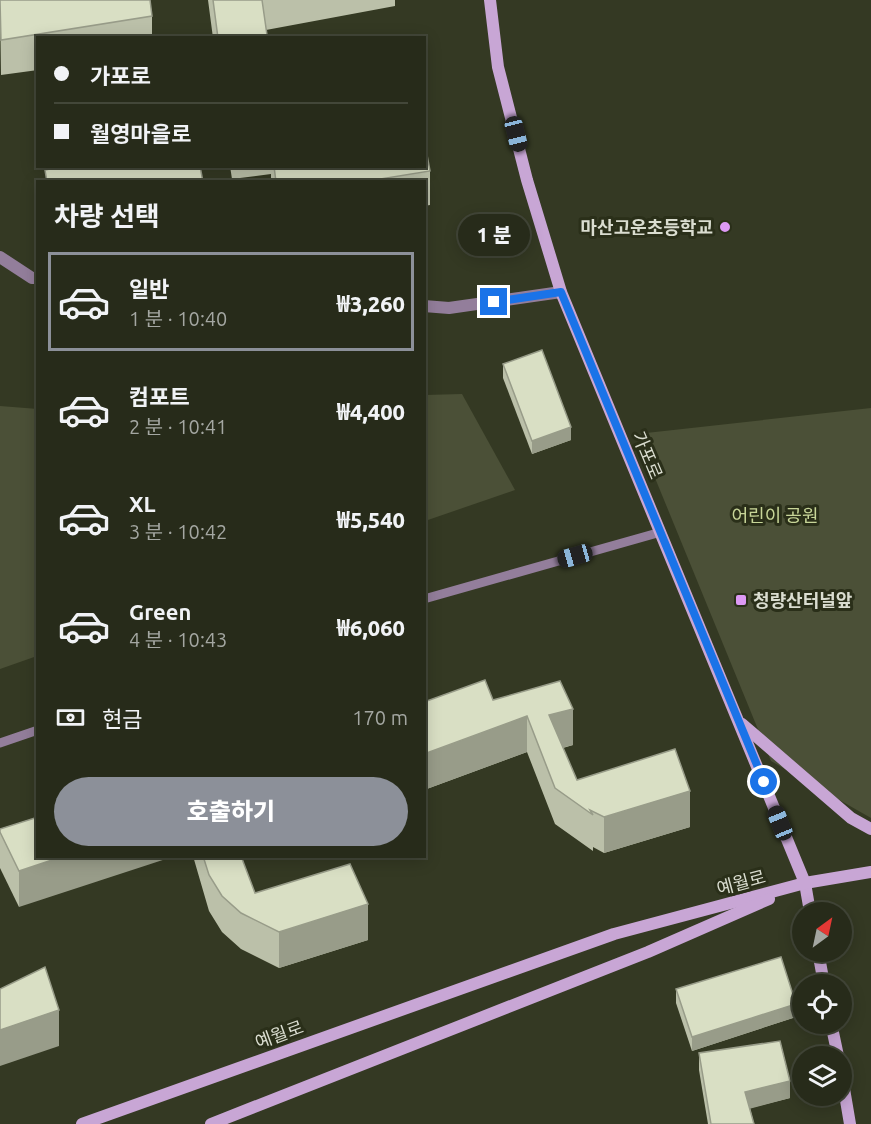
<!DOCTYPE html>
<html lang="ko">
<meta charset="utf-8">
<style>
:root{--surface:#272b1a;--page:#2f3323;--text:#f1f3f6;--muted:#a4a7a2;--line:#434739;--accent:#8c9099}
body{margin:0;font-family:Ubuntu,"Noto Sans KR",sans-serif;background:var(--page);color:var(--text);height:100vh;display:flex;flex-direction:column;font-size:22px;white-space:nowrap}
*{box-sizing:border-box;margin:0}
p{font-size:20px;color:var(--muted)}
.icon{flex:none;width:33px;height:33px;fill:none;stroke:currentColor;stroke-width:2;stroke-linecap:round;stroke-linejoin:round}
.map{position:relative;flex:1;overflow:hidden}
.sheet{position:absolute;left:36px;top:180px;width:390px;height:678px;display:flex;flex-direction:column;background:var(--surface);border-radius:0px;box-shadow:0 3px 15px #0003,0 0 0 2px var(--line)}
.sheet>*{flex:none}
.banner{position:absolute;left:36px;top:36px;width:390px;height:132px;border-radius:0px;box-shadow:0 3px 15px #0003,0 0 0 2px var(--line);display:grid;align-content:center;height:132px;padding:0 18px;background:var(--surface)}
.needle{width:39px;rotate:33deg}
.controls{position:absolute;left:792px;top:902px;display:grid;gap:12px}
.controls a{display:grid;place-items:center;width:60px;height:60px;border-radius:50%;background:var(--surface);box-shadow:0 3px 15px #0003,0 0 0 2px var(--line);font-size:30px}
.end{position:absolute;width:27px;height:27px;margin:-14px;border:8px solid #1a73e8;background:#fff;box-shadow:0 0 0 3px #fff}
.from{border-radius:50%}
.bubble{position:absolute;height:42px;border-radius:21px;background:var(--surface);box-shadow:0 3px 15px #0003,0 0 0 2px var(--line);font-size:20px;font-weight:800;line-height:42px;text-align:center}
.car{position:absolute;width:18px;height:36px;margin:-18px -9px;border-radius:8px;box-shadow:0 0 4px 2px #0007;background:linear-gradient(#222 24%,#8ab4d8 0 40%,#222 0 76%,#8ab4d8 0 86%,#222 0)}
.banner b{display:flex;align-items:center;gap:21px;height:57px;font-size:22px}
.banner b+b{border-top:2px solid var(--line)}
.banner i{width:15px;height:15px;background:var(--text)}
ul{padding:0;list-style:none}
li{display:flex;align-items:center;gap:18px;height:99px;margin:0 12px 9px;padding:0 6px;border:3px solid transparent;border-radius:0px}
li div{flex:1}
li b{display:block;font-size:22px}
li em{font-style:normal;font-weight:800}
li.selected{border-color:var(--accent)}
li>.icon{width:54px;height:54px;stroke-width:1.5}
h2{padding:0 18px;font-size:27px;line-height:72px}
.pay{display:flex;align-items:center;gap:15px;height:66px;padding:0 18px;font-size:22px}
.pay p{margin-inline-start:auto}
.primary-button{display:flex;gap:12px;margin-top:auto;padding:12px 18px}
.primary-button a{flex:1;height:69px;border-radius:36px;background:var(--accent);color:#fff;font-size:24px;font-weight:800;line-height:69px;text-align:center}
.map>svg:first-child{display:block}
</style>
<div class="map">
<svg width="871" height="1124" viewBox="0 0 871 1124">
<rect width="100%" height="100%" fill="#343923"/>
<g fill="#4b5037">
<polygon points="462,394 515,490 425,521 425,395"/>
<polygon points="0,406 38,409 37,656 0,669"/>
<polygon points="871,408 871,818 771,761 637,434"/>
</g>
<g fill="none" stroke-linecap="round" stroke-linejoin="round">
<g stroke="#937e9b" stroke-width="9">
<polyline points="424,599 661,532"/>
<polyline points="0,743 38,730"/>
</g>
<g stroke="#937e9b" stroke-width="12">
<polyline points="0,257 32,278 38,278"/>
<polyline points="424,306 449,308 561,292"/>
</g>
<g stroke="#c8a6d5" stroke-width="12">
<polyline points="490,0 498,67 527,180 561,292 805,883 810,912"/>
<polyline points="742,724 851,818 871,829"/>
<polyline points="818,951 824,984"/>
<polyline points="831,1023 838,1056"/>
<polyline points="842,1077 850,1124"/>
<polyline points="82,1124 614,934 805,883 871,872"/>
<polyline points="211,1124 648,952 769,899"/>
</g>
</g>
<g fill="#bbc0a9">
<polygon points="0,0 152,16 152,38 38,38 38,70 1,75"/>
<polygon points="208,0 395,0 395,6 266,30 267,38 213,38"/>
<polygon points="230,166 424,166 430,171 430,205 424,206 424,182 271,182 271,174 232,179"/>
<polygon points="503,364 571,440 532,454 503,378"/>
<polygon points="560,681 573,745 563,748 577,780 690,827 604,853 593,847 593,851 555,824 527,752 424,790 424,702 493,700"/>
<polygon points="38,817 19,907 0,868 0,829"/>
<polygon points="193,856 241,856 255,893 368,940 279,968 241,949 222,932 209,911"/>
<polygon points="676,989 796,1017 692,1051 676,1003"/>
<polygon points="699,1053 790,1098 750,1108 754,1124 708,1124 699,1070"/>
</g>
<g fill="#989c89">
<polygon points="571,427 571,440 532,454 532,441"/>
<polygon points="573,709 573,745 549,751 549,715"/>
<polygon points="527,716 527,752 424,790 424,754"/>
<polygon points="690,791 690,827 604,853 604,817"/>
<polygon points="64,856 175,856 19,907 19,871"/>
<polygon points="368,904 368,940 279,968 279,932"/>
<polygon points="796,1004 796,1017 692,1051 692,1037"/>
<polygon points="59,1010 59,1046 0,1066 0,1030"/>
<polygon points="790,1081 790,1098 745,1110 745,1092"/>
</g>
<g fill="#d9dfc4" stroke="#989c89" stroke-width="1.5">
<polygon points="0,0 150,0 152,16 1,40"/>
<polygon points="213,0 262,0 267,35 259,36 259,38 218,38"/>
<polygon points="424,139 430,171 362,182 276,182 274,166 424,166"/>
<polygon points="65,166 200,166 203,182 47,182 45,170"/>
<polygon points="542,350 571,427 532,441 503,364"/>
<polygon points="485,680 493,700 560,681 573,709 549,715 577,780 675,749 690,791 604,817 590,810 593,815 555,788 527,716 424,754 424,702"/>
<polygon points="38,817 38,856 64,856 19,871 0,832 0,829"/>
<polygon points="203,856 241,856 255,893 350,864 368,904 279,932 241,913 222,896 209,875"/>
<polygon points="781,957 796,1004 692,1037 676,989"/>
<polygon points="45,967 59,1010 0,1030 0,989"/>
<polygon points="780,1041 790,1081 745,1092 754,1124 711,1124 699,1053"/>
</g>
<g fill="none" stroke-linecap="round" stroke-linejoin="round">
<polyline stroke="#1a73e8" stroke-width="8" points="494,302 561,292 764,782"/>
</g>
<g fill="#dd99f4" stroke="#2a2f19" stroke-width="2">
<circle cx="725" cy="227" r="6"/>
<rect x="735" y="594" width="12" height="12" rx="3"/>
</g>
<g text-anchor="middle" dominant-baseline="central" stroke-width="6" stroke-linejoin="round" paint-order="stroke">
<g font-size="18" font-weight="bold" fill="#daddd0" stroke="#2a2f19" text-anchor="end">
<text x="713" y="227">마산고운초등학교</text>
<text x="753" y="600" text-anchor="start">청량산터널앞</text>
</g>
<g font-size="18" fill="#daddd0" stroke="#2a2f19">
<text transform="translate(648 455) rotate(67)">가포로</text>
<text transform="translate(741 882) rotate(-15)">예월로</text>
<text transform="translate(279 1034) rotate(-20)">예월로</text>
</g>
<g font-size="18" fill="#c7d598" stroke="#2a2f19">
<text x="775" y="515">어린이 공원</text>
</g>
</g>
</svg>
<div class="controls">
<a><svg class="needle" viewBox="-14 -14 28 28"><path d="M0-13l5 13h-10z" fill="#e53935"/><path d="M0 13l5-13h-10z" fill="#a4a7a2"/></svg></a>
<a><svg class="icon" aria-label="locate" viewBox="0 0 24 24"><circle cx="12" cy="12" r="6"/><path d="M12 2v4M12 18v4M2 12h4M18 12h4"/></svg></a>
<a><svg class="icon" aria-label="layers" viewBox="0 0 24 24"><path d="M12 4l9 5-9 5-9-5zM3 14l9 5 9-5"/></svg></a>
</div>
<i class="end from" style="left:764px;top:782px"></i>
<i class="end" style="left:494px;top:302px"></i>
<div class="bubble" style="left:458px;top:214px;width:72px">1 분</div>
<i class="car" style="left:516px;top:134px;rotate:166deg"></i>
<i class="car" style="left:575px;top:556px;rotate:254deg"></i>
<i class="car" style="left:780px;top:823px;rotate:338deg"></i>
<div class="banner">
<b><i class="from"></i>가포로</b>
<b><i></i>월영마을로</b>
</div>
<section class="sheet">
<h2>차량 선택</h2>
<ul>
<li class="selected"><svg class="icon" aria-label="car" viewBox="0 0 24 24"><path d="M5 17H2v-5l4-1 3-4h7l3 4 3 1v5h-3M9 17h6M6 11h13"/><circle cx="7" cy="17" r="2"/><circle cx="17" cy="17" r="2"/></svg><div><b>일반</b><p>1 분 · 10:40</p></div><em>₩3,260</em></li>
<li><svg class="icon" aria-label="car" viewBox="0 0 24 24"><path d="M5 17H2v-5l4-1 3-4h7l3 4 3 1v5h-3M9 17h6M6 11h13"/><circle cx="7" cy="17" r="2"/><circle cx="17" cy="17" r="2"/></svg><div><b>컴포트</b><p>2 분 · 10:41</p></div><em>₩4,400</em></li>
<li><svg class="icon" aria-label="car" viewBox="0 0 24 24"><path d="M5 17H2v-5l4-1 3-4h7l3 4 3 1v5h-3M9 17h6M6 11h13"/><circle cx="7" cy="17" r="2"/><circle cx="17" cy="17" r="2"/></svg><div><b>XL</b><p>3 분 · 10:42</p></div><em>₩5,540</em></li>
<li><svg class="icon" aria-label="car" viewBox="0 0 24 24"><path d="M5 17H2v-5l4-1 3-4h7l3 4 3 1v5h-3M9 17h6M6 11h13"/><circle cx="7" cy="17" r="2"/><circle cx="17" cy="17" r="2"/></svg><div><b>Green</b><p>4 분 · 10:43</p></div><em>₩6,060</em></li>
</ul>
<div class="pay"><svg class="icon" aria-label="cash" viewBox="0 0 24 24"><path d="M3 7h18v10H3z"/><circle cx="12" cy="12" r="2"/></svg>현금<p>170 m</p></div>
<div class="primary-button"><a>호출하기</a></div>
</section>
</div>
